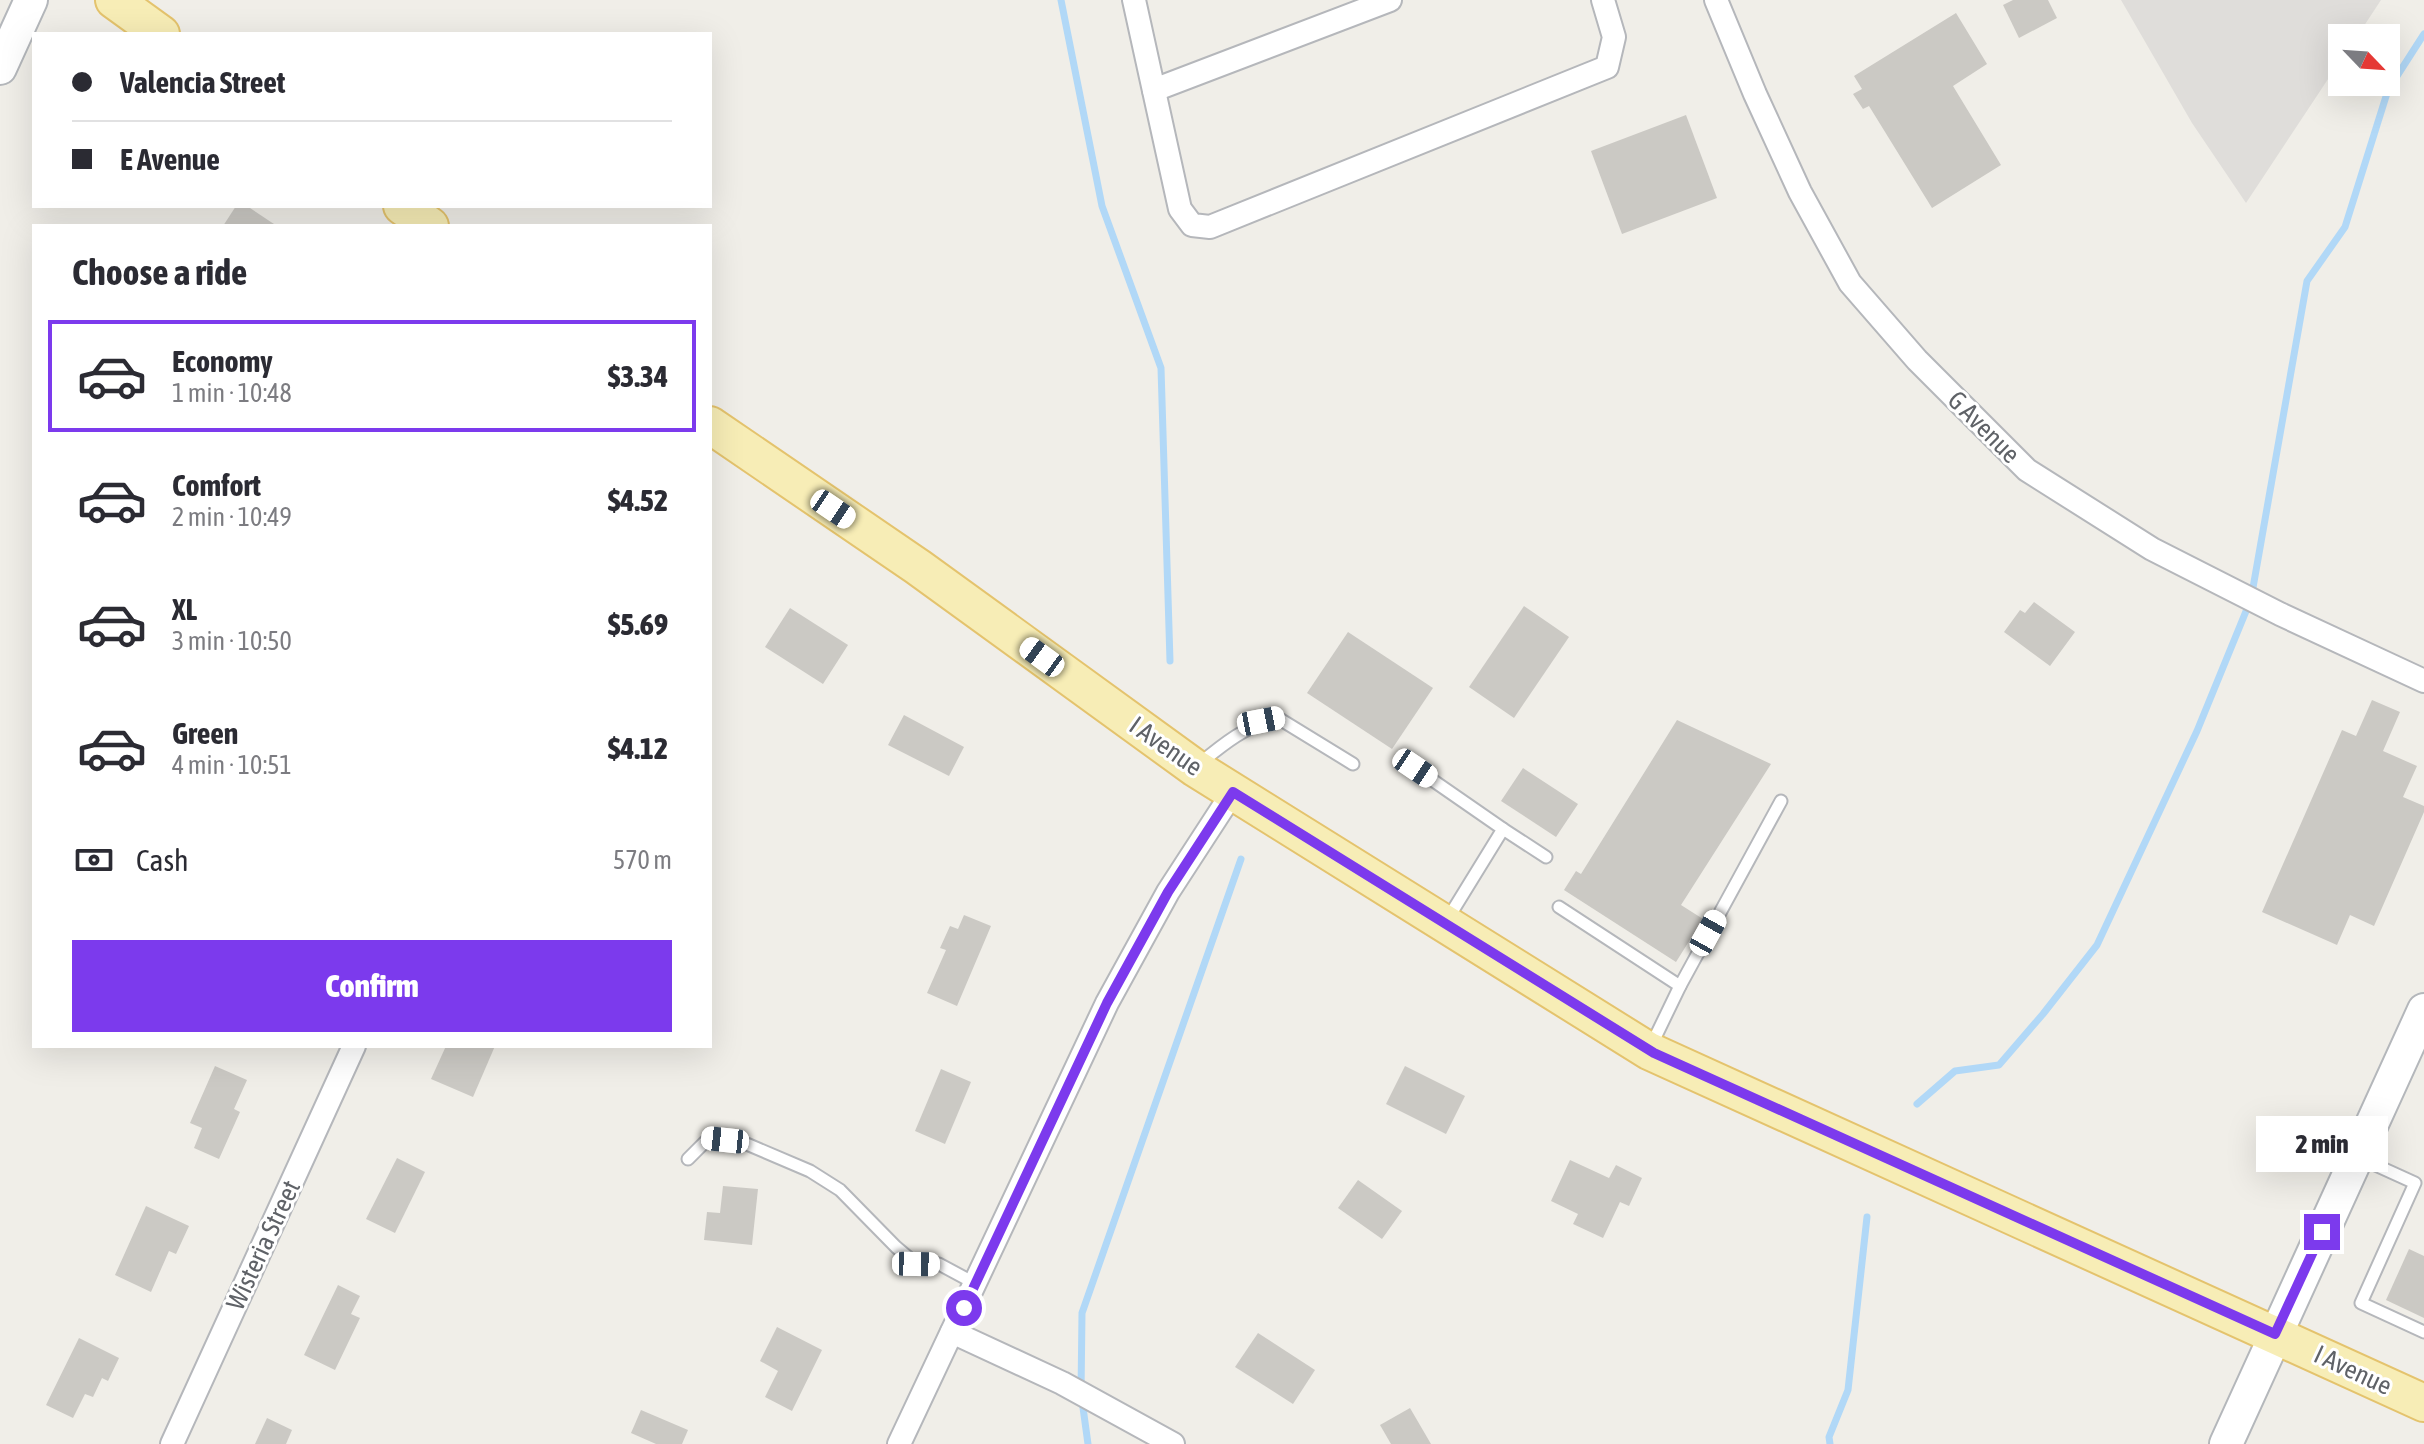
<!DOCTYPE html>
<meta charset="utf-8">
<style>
:root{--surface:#fff;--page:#f2f2f3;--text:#2b2b33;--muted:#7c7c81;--line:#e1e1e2;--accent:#7c3aed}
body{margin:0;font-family:"Asap Condensed",sans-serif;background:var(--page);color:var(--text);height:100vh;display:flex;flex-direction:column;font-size:30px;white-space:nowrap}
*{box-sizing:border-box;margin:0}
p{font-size:26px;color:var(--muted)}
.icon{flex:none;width:44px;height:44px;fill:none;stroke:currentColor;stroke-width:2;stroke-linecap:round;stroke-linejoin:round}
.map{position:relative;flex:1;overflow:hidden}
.panel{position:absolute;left:32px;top:224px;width:680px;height:824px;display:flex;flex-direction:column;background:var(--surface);border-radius:0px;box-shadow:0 8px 32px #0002}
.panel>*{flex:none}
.guide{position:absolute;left:32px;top:32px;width:680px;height:176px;border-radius:0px;box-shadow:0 8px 32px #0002;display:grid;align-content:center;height:176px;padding:0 40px;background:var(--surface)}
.needle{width:52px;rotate:115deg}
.controls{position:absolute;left:2328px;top:24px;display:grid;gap:16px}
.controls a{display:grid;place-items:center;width:72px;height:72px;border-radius:0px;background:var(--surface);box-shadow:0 8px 32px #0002;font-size:40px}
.end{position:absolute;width:36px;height:36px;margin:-18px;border:10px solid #7c3aed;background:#fff;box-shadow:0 0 0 4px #fff}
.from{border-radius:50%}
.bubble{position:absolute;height:56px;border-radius:0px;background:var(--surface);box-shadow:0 8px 32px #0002;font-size:26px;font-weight:800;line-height:56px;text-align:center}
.car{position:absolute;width:24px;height:48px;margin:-24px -12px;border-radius:10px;box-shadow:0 0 6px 2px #0007;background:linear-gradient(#fff 24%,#345 0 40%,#fff 0 76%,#345 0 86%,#fff 0)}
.guide b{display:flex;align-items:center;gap:28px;height:76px;font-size:30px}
.guide b+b{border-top:2px solid var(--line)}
.guide i{width:20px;height:20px;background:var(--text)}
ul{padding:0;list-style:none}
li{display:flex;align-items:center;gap:24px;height:112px;margin:0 16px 12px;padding:0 24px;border:4px solid transparent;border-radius:0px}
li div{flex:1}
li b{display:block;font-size:30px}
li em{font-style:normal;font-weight:800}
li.active{border-color:var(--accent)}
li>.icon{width:72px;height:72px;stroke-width:1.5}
h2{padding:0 40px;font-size:36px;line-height:96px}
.pay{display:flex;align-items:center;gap:20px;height:88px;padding:0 40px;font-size:30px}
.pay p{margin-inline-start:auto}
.action{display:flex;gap:16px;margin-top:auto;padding:16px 40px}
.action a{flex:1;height:92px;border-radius:0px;background:var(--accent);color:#fff;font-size:32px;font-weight:800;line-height:92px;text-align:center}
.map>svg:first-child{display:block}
</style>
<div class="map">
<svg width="2424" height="1444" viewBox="0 0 2424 1444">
<rect width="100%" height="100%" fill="#f0eee8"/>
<polygon fill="#dfddda" points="2121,0 2381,0 2356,38 2342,38 2342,58 2246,203 2192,123"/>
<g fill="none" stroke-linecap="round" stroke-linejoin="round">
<g stroke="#b1d8f7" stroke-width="7">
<polyline points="1061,0 1102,206 1161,368 1170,661"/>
<polyline points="1917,1104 1955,1071 1999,1065 2043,1014 2097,945 2197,731 2251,599 2307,281 2345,227 2388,90 2424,34"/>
<polyline points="1088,1444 1081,1393 1082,1313 1241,859"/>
<polyline points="1830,1444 1829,1437 1848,1390 1867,1217"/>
</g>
</g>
<g fill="#cbc9c4">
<polygon points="2013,0 2048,0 2057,18 2019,38 2003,5"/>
<polygon points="1956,13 1987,64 1953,86 2001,165 1932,208 1869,106 1863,109 1853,94 1862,89 1854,76"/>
<polygon points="1686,115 1717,198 1622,234 1591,151"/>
<polygon points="236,206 247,206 277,226 223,226"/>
<polygon points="2034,602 2075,632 2050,666 2004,632 2020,610 2025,613"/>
<polygon points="1524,606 1569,637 1514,718 1469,687"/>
<polygon points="790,608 848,645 823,684 765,647"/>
<polygon points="1348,632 1433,688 1392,749 1307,693"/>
<polygon points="2372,700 2400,712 2383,751 2417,766 2403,797 2424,806 2424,812 2374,926 2350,915 2337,945 2262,912 2342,730 2356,736"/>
<polygon points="904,715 964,747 949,776 888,745"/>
<polygon points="1677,720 1771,764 1681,905 1703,919 1676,962 1564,890 1576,871 1581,874"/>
<polygon points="1523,768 1578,804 1556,837 1501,801"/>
<polygon points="964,915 991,926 957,1006 927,993 946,950 940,948 950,926 958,929"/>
<polygon points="446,1046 495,1046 473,1097 431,1079"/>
<polygon points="215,1066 247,1080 234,1109 240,1112 219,1159 194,1148 202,1128 190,1123"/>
<polygon points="1405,1066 1465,1096 1446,1134 1386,1104"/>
<polygon points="941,1069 971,1082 945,1144 915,1131"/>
<polygon points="397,1158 425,1172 395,1233 366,1219"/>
<polygon points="1570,1160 1609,1178 1616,1165 1642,1178 1629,1206 1620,1202 1603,1238 1573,1224 1578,1214 1551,1201"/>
<polygon points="1358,1180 1402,1211 1382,1239 1338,1208"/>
<polygon points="723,1186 758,1189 752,1245 704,1240 707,1212 720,1213"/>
<polygon points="146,1206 189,1226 176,1254 169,1251 151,1292 115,1275"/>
<polygon points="2409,1249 2424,1256 2424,1318 2386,1300"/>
<polygon points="338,1285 360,1296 351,1314 360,1318 335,1370 304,1355"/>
<polygon points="777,1327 822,1350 792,1411 765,1397 778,1371 760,1361"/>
<polygon points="1258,1333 1315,1370 1293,1404 1235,1367"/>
<polygon points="79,1338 119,1358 108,1381 102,1378 93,1397 85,1394 73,1418 46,1405"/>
<polygon points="1410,1408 1431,1444 1391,1444 1380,1425"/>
<polygon points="641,1410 688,1430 682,1444 656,1444 631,1433"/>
<polygon points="267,1418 292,1430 286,1444 255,1444"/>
</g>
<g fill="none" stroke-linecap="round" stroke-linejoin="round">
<g stroke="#b5b7bb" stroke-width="15">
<g id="lane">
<path d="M1198,765C1222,745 1248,724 1278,718L1353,764"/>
<polyline points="1415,768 1503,829 1447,920"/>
<polyline points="1503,829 1546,857"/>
<polyline points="1559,907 1680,986 1651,1046"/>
<polyline points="1680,986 1781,801"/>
<polyline points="2360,1158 2415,1183 2361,1303 2424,1332"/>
<polyline points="688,1159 709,1138 742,1142 810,1171 840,1190 896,1247 916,1264 939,1264 976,1284"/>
</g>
</g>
<g stroke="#b5b7bb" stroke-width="26">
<g id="street">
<polyline points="1134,0 1180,209 1192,225 1210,227 1607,67 1614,37 1603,0"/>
<polyline points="1716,0 1755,94 1800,192 1850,283 1917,360 2027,470 2152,549 2280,614 2424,681"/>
<polyline points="1154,90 1390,0"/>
<polyline points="952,1332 1062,1383 1173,1444"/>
<polyline points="172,1444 354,1046"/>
<polyline points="899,1444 1107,1003 1168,892 1233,792"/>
</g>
</g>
<g stroke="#b4b7bb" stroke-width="36">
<g id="secondary">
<polyline points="0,68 31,0"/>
<polyline points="2226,1444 2424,1010"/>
</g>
</g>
<g stroke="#e4c36d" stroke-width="40">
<g id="primary">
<polyline points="114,0 161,34"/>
<polyline points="402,206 430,226"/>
<polyline points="710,425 918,567 1195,768 1649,1051 2424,1403"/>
</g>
</g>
<use href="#lane" stroke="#fff" stroke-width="11"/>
<use href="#street" stroke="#fff" stroke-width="22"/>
<use href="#secondary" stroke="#fff" stroke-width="32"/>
<use href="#primary" stroke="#f7edb6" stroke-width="36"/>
</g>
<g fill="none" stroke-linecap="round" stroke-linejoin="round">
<polyline stroke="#7c3aed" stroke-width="10" points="964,1308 1107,1003 1168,892 1233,792 1654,1053 2275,1334 2322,1232"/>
</g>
<g text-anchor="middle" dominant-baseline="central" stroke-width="6" stroke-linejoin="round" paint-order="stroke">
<g font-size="26" fill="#5f6267" stroke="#fff">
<text transform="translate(1984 427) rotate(45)">G Avenue</text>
<text transform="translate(1166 746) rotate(35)">I Avenue</text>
<text transform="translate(263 1245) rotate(-65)">Wisteria Street</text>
<text transform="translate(2353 1370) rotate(25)">I Avenue</text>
</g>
</g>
</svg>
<div class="controls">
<a><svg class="needle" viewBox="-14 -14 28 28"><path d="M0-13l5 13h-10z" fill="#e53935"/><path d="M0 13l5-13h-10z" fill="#7c7c81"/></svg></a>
</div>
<i class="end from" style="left:964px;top:1308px"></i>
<i class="end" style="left:2322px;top:1232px"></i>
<div class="bubble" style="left:2256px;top:1116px;width:132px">2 min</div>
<i class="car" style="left:833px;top:509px;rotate:124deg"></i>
<i class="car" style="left:1042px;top:657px;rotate:306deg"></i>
<i class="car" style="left:1261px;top:721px;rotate:79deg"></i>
<i class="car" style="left:1415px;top:768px;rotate:124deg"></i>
<i class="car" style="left:1708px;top:933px;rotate:29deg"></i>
<i class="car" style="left:725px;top:1140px;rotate:276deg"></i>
<i class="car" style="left:916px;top:1264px;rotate:91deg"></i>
<div class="guide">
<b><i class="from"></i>Valencia Street</b>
<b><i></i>E Avenue</b>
</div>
<section class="panel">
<h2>Choose a ride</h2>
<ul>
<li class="active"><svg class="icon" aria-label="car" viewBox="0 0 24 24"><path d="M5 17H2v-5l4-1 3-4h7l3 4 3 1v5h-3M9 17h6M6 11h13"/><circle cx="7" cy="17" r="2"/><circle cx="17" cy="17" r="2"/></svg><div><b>Economy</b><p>1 min · 10:48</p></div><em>$3.34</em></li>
<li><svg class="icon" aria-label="car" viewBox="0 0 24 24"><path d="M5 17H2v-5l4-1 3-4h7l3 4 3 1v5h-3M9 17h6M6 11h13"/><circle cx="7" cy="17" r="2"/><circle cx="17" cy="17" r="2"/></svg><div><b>Comfort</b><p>2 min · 10:49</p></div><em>$4.52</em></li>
<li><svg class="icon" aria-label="car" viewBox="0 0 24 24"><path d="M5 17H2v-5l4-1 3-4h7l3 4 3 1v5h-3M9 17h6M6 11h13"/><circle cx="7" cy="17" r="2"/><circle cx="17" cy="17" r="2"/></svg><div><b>XL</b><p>3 min · 10:50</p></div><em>$5.69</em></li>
<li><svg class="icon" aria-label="car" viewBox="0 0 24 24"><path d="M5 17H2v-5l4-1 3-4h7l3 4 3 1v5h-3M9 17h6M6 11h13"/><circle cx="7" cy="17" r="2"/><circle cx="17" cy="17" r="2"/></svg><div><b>Green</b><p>4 min · 10:51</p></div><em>$4.12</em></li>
</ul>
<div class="pay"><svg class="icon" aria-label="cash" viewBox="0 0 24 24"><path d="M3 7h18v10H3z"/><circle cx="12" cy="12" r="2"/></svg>Cash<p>570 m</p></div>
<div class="action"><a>Confirm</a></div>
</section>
</div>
